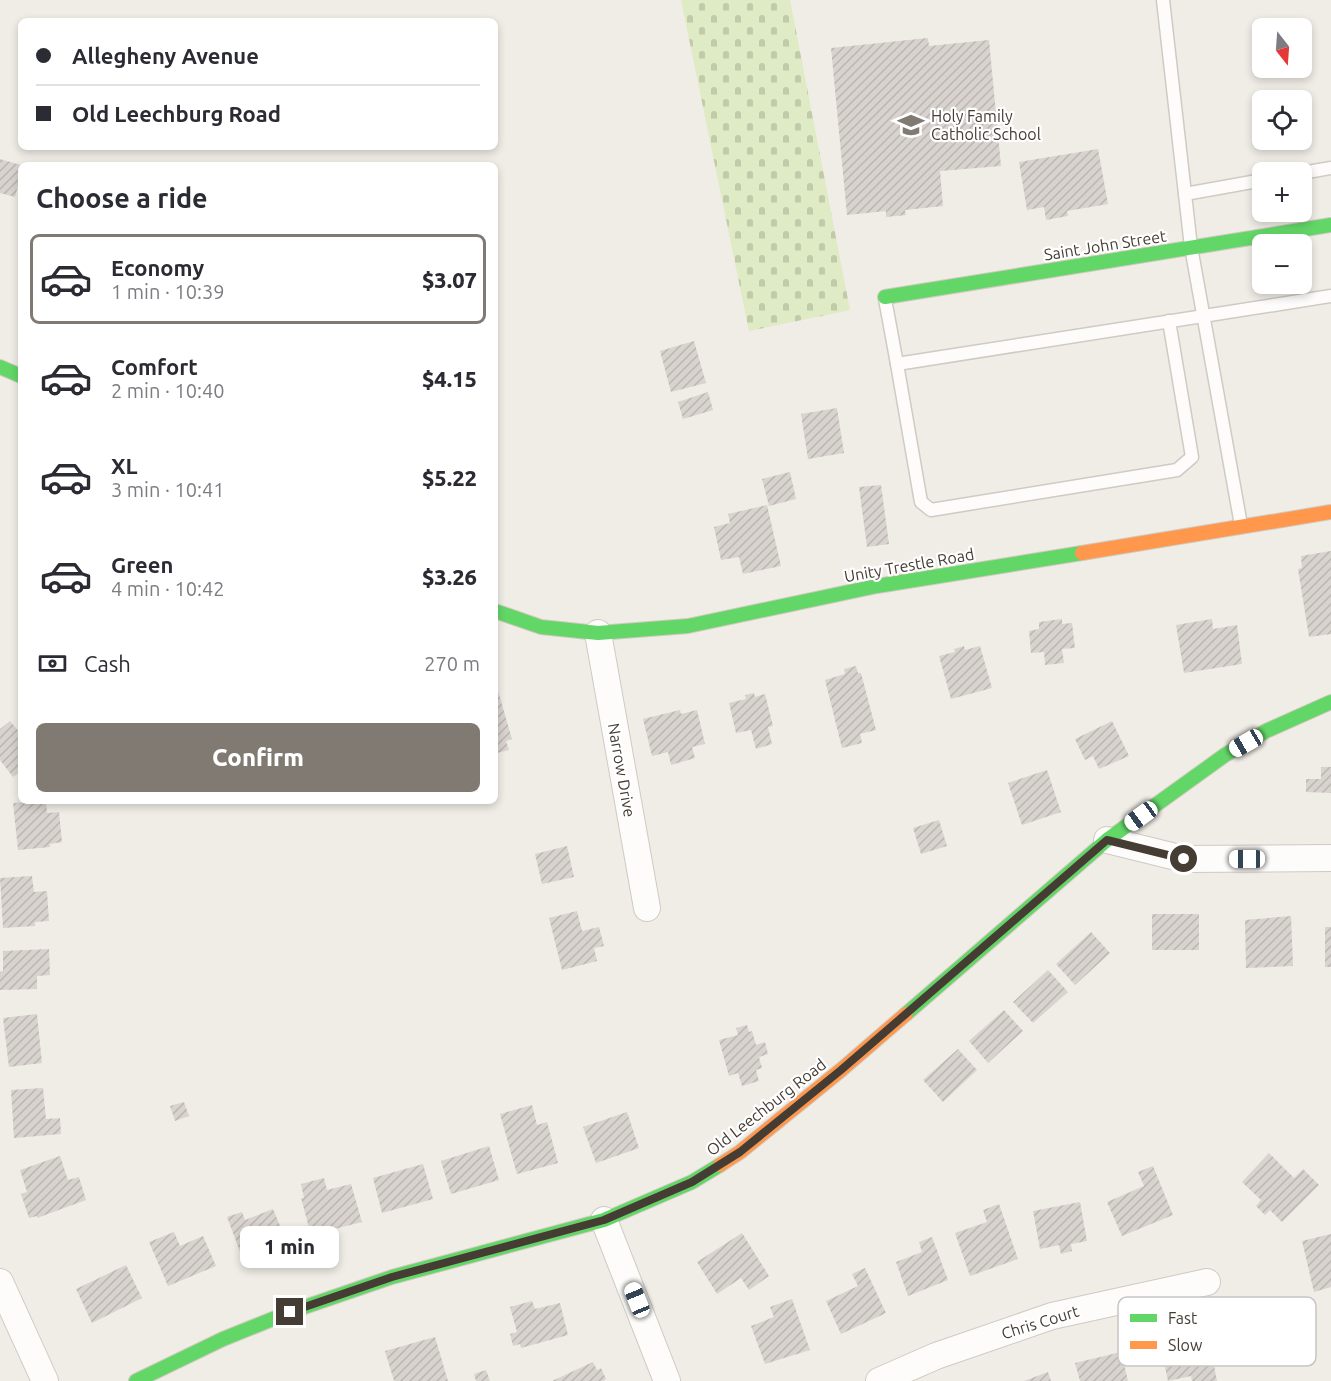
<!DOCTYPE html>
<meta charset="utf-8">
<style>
:root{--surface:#fff;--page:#f7f7f7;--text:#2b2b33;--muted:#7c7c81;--line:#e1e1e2;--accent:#817a72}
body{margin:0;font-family:Ubuntu,sans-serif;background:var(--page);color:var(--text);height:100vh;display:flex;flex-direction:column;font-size:22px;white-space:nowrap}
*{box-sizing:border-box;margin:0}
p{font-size:20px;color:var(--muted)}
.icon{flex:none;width:33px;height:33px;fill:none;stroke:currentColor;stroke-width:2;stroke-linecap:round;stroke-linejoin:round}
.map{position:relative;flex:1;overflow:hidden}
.details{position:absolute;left:18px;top:162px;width:480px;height:642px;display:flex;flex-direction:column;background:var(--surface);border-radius:9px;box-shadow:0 3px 9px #0003}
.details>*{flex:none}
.banner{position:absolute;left:18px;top:18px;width:480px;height:132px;border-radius:9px;box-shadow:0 3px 9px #0003;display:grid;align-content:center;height:132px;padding:0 18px;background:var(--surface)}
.needle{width:39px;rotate:163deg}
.tools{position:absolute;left:1252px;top:18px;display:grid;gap:12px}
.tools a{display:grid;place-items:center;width:60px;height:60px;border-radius:9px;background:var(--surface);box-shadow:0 3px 9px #0003;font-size:30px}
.end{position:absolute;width:27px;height:27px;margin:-14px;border:8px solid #453d33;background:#fff;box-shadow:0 0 0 3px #fff}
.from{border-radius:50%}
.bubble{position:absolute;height:42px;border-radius:9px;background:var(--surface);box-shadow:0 3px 9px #0003;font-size:20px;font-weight:800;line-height:42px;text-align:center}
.car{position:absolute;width:18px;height:36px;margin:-18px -9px;border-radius:8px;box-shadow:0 0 4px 2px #0007;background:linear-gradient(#fff 24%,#345 0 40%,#fff 0 76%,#345 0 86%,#fff 0)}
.banner b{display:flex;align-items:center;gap:21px;height:57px;font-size:22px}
.banner b+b{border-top:2px solid var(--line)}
.banner i{width:15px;height:15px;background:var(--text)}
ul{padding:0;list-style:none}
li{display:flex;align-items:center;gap:18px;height:90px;margin:0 12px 9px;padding:0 6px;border:3px solid transparent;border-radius:9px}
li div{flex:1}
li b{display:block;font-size:22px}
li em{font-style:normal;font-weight:800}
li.current{border-color:var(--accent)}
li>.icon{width:54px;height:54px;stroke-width:1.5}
h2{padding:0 18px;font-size:27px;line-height:72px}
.pay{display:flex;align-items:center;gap:15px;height:66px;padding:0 18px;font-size:22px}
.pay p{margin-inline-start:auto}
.action{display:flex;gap:12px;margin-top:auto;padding:12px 18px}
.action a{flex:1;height:69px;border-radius:9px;background:var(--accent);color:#fff;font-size:24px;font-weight:800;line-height:69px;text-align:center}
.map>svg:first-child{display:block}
</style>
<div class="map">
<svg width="1331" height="1381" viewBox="0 0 1331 1381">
<defs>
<pattern id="cemetery-stones" width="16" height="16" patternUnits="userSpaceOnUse" patternTransform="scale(1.5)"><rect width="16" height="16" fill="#dfebc4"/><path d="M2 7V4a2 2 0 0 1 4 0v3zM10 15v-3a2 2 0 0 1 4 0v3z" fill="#c1caa9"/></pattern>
<pattern id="building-hatch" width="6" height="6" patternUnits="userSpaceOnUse" patternTransform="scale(1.5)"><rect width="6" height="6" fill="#d8d3ce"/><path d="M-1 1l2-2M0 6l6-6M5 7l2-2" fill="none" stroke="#bbb6b1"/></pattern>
</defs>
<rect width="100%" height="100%" fill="#f0ece6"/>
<polygon fill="url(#cemetery-stones)" points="681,0 790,0 850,310 749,331"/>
<g fill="url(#building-hatch)">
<polygon points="928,38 929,46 989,40 1001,166 940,171 943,206 905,210 906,215 886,217 886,211 847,215 831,48"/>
<polygon points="1098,149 1108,204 1067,211 1068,216 1046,220 1044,207 1027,210 1019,162"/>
<polygon points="0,159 21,165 21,175 15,197 0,193"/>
<polygon points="694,341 706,383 671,392 660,351"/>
<polygon points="708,392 713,410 683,419 678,402"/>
<polygon points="837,408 844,453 808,459 801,414"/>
<polygon points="790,472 796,499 769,506 762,479"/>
<polygon points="881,485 889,544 867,547 859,487"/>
<polygon points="767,505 781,566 743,574 739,557 721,560 714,527 730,523 728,514"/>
<polygon points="1331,551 1331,634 1309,637 1298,569 1302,568 1301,556"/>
<polygon points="1062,619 1062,624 1072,623 1075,648 1062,649 1064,663 1045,665 1044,652 1031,653 1029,631 1039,629 1039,622"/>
<polygon points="1212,619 1213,629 1237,625 1242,664 1184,673 1176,625"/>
<polygon points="964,646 965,650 980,646 992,688 951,699 939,656 955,652 954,649"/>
<polygon points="856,666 858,673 861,673 876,730 860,734 862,743 842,748 825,680 845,674 844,669"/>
<polygon points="496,684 512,739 506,741 509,750 497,753 495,747"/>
<polygon points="754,693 755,697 765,694 773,726 768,727 772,744 756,749 751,730 736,733 729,703 746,699 745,695"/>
<polygon points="680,710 681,714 697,710 705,744 692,747 695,758 671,765 668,752 652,756 643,719"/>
<polygon points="10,721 21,734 21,771 13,777 0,760 0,729"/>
<polygon points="1112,721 1129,756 1099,769 1093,756 1085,760 1075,739"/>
<polygon points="1321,767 1331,767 1331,793 1306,792 1306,779 1321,779"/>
<polygon points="1047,770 1061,812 1022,825 1008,783"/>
<polygon points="46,801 47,813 59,812 62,842 50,844 50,847 18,850 13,803"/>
<polygon points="939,820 947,846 921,854 913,828"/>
<polygon points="567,846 574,877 542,884 535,854"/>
<polygon points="32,876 34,892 47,891 49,921 35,922 35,926 3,928 0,878"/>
<polygon points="577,911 582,931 599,927 604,946 594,948 597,961 562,970 549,918"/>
<rect x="1152" y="914" width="47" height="36"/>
<polygon points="1291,916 1293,966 1246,968 1245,920"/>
<rect x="1325" y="927" width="6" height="40"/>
<polygon points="1091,932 1110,953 1075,985 1056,964"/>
<polygon points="49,949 50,975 37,976 37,989 0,990 0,972 3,971 3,951"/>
<polygon points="1048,970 1068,992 1033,1023 1013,1002"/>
<polygon points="1004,1010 1023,1031 988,1063 969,1041"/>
<polygon points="37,1014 42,1063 9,1067 3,1018"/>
<polygon points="747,1025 749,1032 752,1031 756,1045 765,1042 768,1054 759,1057 762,1068 756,1070 759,1081 742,1086 738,1073 729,1076 719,1040 738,1035 736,1028"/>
<polygon points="958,1049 977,1070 943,1102 923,1080"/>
<polygon points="43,1088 46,1119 60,1118 61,1134 14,1138 11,1090"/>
<polygon points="184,1102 189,1116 175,1121 170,1106"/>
<polygon points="532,1105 537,1125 547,1122 558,1163 517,1174 500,1114"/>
<polygon points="627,1112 639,1148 596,1163 583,1127"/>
<polygon points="489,1146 499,1180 451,1194 441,1161"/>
<polygon points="1269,1153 1294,1178 1303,1169 1319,1185 1282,1222 1270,1210 1265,1215 1256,1206 1261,1200 1242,1182"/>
<polygon points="60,1156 68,1180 79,1177 86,1200 37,1218 37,1216 29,1218 21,1194 27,1192 20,1170"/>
<polygon points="423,1164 433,1199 382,1213 373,1178"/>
<polygon points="1153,1166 1173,1215 1122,1236 1107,1202 1144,1186 1138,1172"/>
<polygon points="324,1178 327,1190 351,1184 362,1222 311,1235 301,1198 304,1198 301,1184"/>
<polygon points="1080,1202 1087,1241 1071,1244 1072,1251 1061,1254 1059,1245 1040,1249 1033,1211"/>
<polygon points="999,1204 1018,1259 970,1276 955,1233 987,1222 983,1210"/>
<polygon points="273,1209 286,1240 242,1257 227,1217 242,1212 245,1220"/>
<polygon points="174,1232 180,1246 203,1236 216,1266 168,1286 149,1242"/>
<polygon points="742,1233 769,1276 749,1290 741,1278 717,1294 697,1262"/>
<polygon points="1331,1234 1331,1287 1314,1292 1302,1241"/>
<polygon points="932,1237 948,1280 908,1296 896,1262 922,1252 919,1242"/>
<polygon points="126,1265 142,1298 92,1323 76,1289"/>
<polygon points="865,1268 886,1313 841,1334 826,1301 858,1286 852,1274"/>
<polygon points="792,1299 810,1350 765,1364 751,1326 774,1317 770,1307"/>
<polygon points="532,1301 535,1309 560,1303 568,1335 521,1348 520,1344 513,1346 510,1334 517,1332 510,1307"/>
<polygon points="435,1337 448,1381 394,1381 385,1351"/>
<polygon points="1209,1339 1217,1381 1192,1381 1191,1376 1168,1381 1161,1349"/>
<polygon points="1121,1352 1128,1381 1080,1381 1075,1363"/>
<polygon points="593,1362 597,1370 601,1368 606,1379 603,1381 552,1381"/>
<polygon points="486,1370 490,1381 476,1381 474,1374"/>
<polygon points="1048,1372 1051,1381 1024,1381"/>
</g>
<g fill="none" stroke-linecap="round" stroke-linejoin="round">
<g stroke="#cecac4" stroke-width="15">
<g id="lane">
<polyline points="1163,0 1191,247 1241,525"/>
<polyline points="1302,173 1331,168"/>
<polyline points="1185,194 1263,180"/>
<polyline points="885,299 897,364 1331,296"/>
<polyline points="897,364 921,502 931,510 1177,470 1192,457 1169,321"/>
</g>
</g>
<g stroke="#cecac4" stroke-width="28">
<g id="street">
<polyline points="598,633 647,908"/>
<polyline points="1107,840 1184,859 1331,858"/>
<polyline points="604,1220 667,1381"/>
<polyline points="0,1282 45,1381"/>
<polyline points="879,1381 936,1356 1052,1316 1207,1282"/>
</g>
</g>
<g stroke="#d1cabe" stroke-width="16">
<g id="fast">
<polyline points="885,297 1331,225"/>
<polyline points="0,367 21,376"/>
<polyline points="495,611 541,627 598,633 688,626 877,586 1082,553"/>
<polyline points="906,1014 1107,840 1225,755 1266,731 1331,702"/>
<polyline points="136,1381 223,1339 290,1312 392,1277 604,1220 692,1182 720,1165"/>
</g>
</g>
<g stroke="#d1cabe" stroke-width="16">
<g id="slow">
<polyline points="1082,553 1331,512"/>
<polyline points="720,1165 740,1152 841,1070 906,1014"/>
</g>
</g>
<use href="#lane" stroke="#fdfcfb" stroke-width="12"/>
<use href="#street" stroke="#fdfcfb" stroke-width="26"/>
<use href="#fast" stroke="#63d668" stroke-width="14"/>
<use href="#slow" stroke="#ff974d" stroke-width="14"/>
</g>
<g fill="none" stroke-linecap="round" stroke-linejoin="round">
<polyline stroke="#453d33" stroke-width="8" points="290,1312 392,1277 604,1220 692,1182 740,1152 841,1070 1107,840 1184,859"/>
</g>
<defs>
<g id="school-bare" transform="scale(2.07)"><path d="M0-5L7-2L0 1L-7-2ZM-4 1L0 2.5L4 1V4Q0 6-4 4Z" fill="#817a72" stroke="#fff" stroke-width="2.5" paint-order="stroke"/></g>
</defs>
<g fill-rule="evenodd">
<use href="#school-bare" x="911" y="125"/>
</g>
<g text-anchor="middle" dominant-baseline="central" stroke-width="4.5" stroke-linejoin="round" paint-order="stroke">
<g font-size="16" fill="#453d33" stroke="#fff" text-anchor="start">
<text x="931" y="116">Holy Family<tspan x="931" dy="18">Catholic School</tspan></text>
</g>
<g font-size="16" fill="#453d33" stroke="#fff">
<text transform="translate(1105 245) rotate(-9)">Saint John Street</text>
<text transform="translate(909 565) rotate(-10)">Unity Trestle Road</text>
<text transform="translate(622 770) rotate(80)">Narrow Drive</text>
<text transform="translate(766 1107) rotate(-38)">Old Leechburg Road</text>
<text transform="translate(1040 1322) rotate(-17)">Chris Court</text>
</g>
</g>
<rect x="1118" y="1297" width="198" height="69" rx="9" fill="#fff" stroke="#c7c5c2" stroke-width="1.5"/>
<rect x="1130" y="1314" width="27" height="8" fill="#63d668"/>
<rect x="1130" y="1341" width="27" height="8" fill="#ff974d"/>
<g font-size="16" fill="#453d33">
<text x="1168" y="1324">Fast</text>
<text x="1168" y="1351">Slow</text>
</g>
</svg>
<div class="tools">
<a><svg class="needle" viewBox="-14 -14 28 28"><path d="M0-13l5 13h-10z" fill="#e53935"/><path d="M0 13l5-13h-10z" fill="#7c7c81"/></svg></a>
<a><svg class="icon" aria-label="locate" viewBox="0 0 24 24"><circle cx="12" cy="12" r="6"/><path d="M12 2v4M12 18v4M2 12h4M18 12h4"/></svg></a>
<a>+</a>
<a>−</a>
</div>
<i class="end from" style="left:1184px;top:859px"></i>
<i class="end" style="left:290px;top:1312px"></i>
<div class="bubble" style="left:240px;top:1226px;width:99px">1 min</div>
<i class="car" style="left:1246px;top:743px;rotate:240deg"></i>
<i class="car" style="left:1141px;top:816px;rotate:234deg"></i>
<i class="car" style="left:1247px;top:859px;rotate:270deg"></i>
<i class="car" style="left:637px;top:1300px;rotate:338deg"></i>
<div class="banner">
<b><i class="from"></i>Allegheny Avenue</b>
<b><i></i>Old Leechburg Road</b>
</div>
<section class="details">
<h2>Choose a ride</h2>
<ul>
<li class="current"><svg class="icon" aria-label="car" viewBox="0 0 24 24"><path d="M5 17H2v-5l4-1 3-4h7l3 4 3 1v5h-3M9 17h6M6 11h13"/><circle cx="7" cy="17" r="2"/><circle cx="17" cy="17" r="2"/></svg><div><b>Economy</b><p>1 min · 10:39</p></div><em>$3.07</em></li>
<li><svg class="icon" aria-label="car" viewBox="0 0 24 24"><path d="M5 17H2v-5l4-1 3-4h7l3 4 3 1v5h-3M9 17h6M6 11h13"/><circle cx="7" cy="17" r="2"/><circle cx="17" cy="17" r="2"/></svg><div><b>Comfort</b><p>2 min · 10:40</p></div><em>$4.15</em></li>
<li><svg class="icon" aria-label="car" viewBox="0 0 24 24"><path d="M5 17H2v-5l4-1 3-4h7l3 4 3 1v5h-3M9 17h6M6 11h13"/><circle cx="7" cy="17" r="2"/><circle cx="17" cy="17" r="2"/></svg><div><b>XL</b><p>3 min · 10:41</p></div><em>$5.22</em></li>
<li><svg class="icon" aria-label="car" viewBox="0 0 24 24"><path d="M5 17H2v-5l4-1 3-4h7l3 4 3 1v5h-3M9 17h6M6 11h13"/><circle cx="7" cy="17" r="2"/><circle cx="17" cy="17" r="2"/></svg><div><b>Green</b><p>4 min · 10:42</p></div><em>$3.26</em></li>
</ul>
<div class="pay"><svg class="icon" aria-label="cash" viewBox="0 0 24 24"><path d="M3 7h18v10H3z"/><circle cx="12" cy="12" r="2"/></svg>Cash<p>270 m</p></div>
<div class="action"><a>Confirm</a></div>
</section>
</div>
